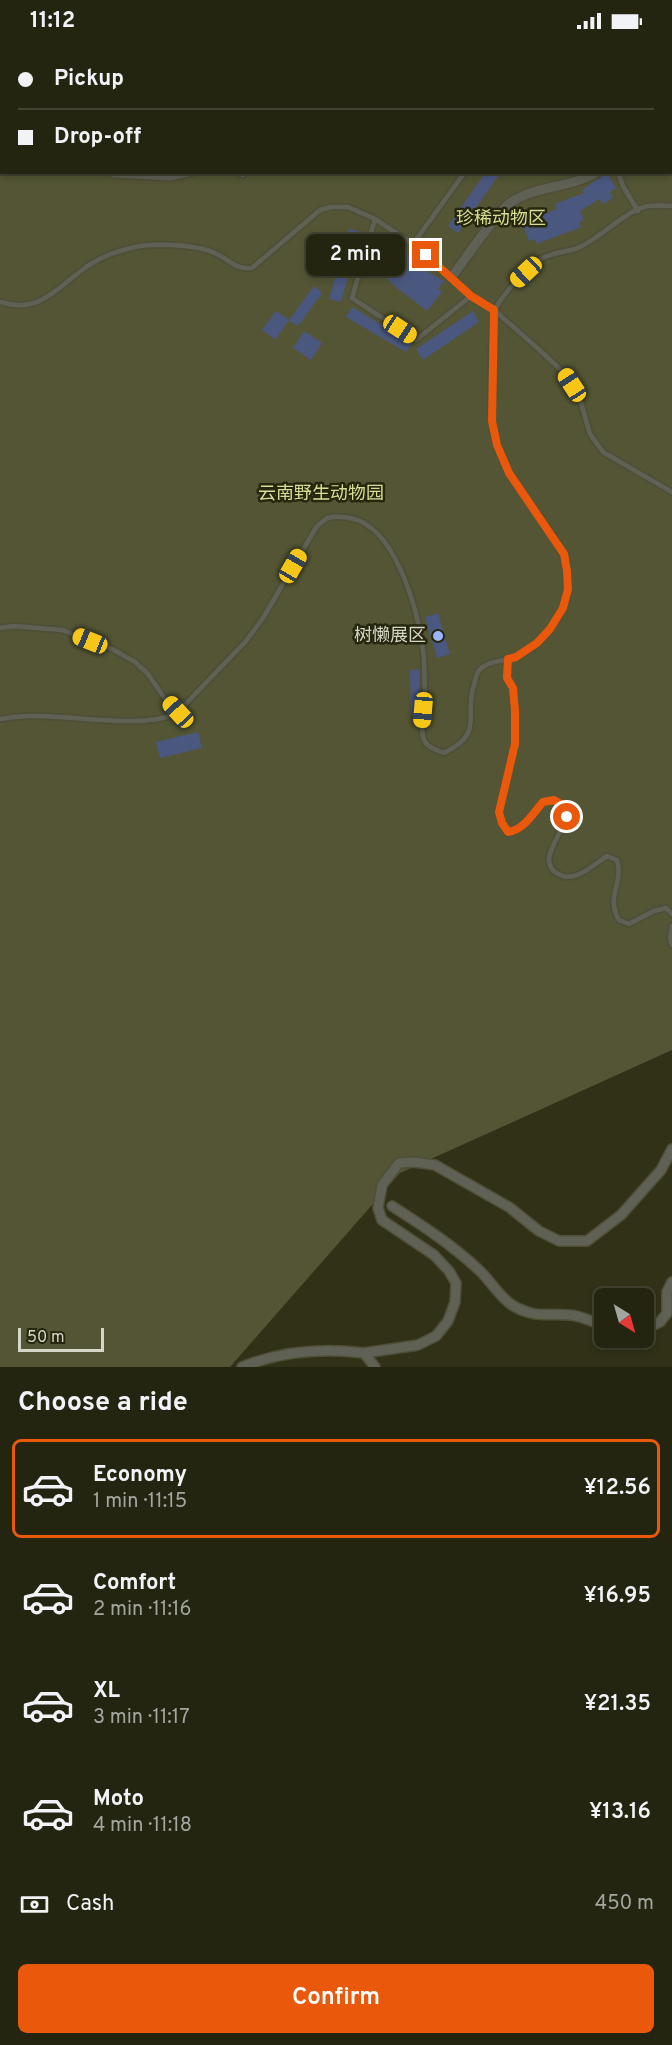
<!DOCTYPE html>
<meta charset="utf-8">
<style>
:root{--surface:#242511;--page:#2c2d1a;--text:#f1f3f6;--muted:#a3a59f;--line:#414231;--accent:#ea580c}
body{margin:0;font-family:Overpass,"Noto Sans SC",sans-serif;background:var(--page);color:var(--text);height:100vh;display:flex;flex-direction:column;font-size:22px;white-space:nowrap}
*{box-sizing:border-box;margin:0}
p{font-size:20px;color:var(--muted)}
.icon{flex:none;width:33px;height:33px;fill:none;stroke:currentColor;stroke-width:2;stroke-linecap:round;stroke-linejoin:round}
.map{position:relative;height:1325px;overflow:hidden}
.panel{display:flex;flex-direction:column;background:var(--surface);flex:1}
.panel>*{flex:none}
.guide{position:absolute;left:0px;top:0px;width:672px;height:132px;box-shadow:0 3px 9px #0003,0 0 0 2px var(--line);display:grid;align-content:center;height:132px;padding:0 18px;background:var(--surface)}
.needle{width:39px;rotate:143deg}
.tools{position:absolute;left:594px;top:1246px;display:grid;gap:12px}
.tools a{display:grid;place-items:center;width:60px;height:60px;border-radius:9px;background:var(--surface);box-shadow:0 3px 9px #0003,0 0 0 2px var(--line);font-size:30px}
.scale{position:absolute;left:18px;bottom:15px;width:86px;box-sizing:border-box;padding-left:6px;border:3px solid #d5d6c7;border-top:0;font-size:16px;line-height:21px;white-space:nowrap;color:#d5d6c7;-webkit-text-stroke:4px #26270e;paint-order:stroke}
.end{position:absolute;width:27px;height:27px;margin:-14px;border:8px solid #ea580c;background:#fff;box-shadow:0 0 0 3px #fff}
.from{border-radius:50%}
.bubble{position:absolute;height:42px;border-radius:9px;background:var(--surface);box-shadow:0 3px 9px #0003,0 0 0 2px var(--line);font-size:20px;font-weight:600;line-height:42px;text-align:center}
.car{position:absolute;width:18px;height:36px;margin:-18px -9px;border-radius:8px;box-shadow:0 0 4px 2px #0007;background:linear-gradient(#f5c518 24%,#345 0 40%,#f5c518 0 76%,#345 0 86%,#f5c518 0)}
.guide b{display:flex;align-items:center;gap:21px;height:57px;font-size:22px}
.guide b+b{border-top:2px solid var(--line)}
.guide i{width:15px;height:15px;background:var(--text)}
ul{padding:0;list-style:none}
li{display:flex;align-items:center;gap:18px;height:99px;margin:0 12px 9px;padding:0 6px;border:3px solid transparent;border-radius:9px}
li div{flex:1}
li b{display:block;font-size:22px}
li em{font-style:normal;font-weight:600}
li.selected{border-color:var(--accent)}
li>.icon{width:54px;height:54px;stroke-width:1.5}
h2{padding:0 18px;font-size:27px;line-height:72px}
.pay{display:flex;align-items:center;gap:15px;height:66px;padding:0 18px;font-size:22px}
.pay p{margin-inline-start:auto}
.button{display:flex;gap:12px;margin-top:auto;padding:12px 18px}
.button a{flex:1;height:69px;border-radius:9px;background:var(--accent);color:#fff;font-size:24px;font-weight:600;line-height:69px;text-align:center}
.status{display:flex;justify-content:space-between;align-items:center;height:42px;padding:0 30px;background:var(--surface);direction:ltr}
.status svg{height:16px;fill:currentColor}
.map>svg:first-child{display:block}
</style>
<div class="status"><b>11:12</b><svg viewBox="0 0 49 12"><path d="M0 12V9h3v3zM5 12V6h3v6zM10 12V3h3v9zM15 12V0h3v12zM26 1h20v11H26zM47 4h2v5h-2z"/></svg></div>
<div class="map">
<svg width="672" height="1325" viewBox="0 0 672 1325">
<rect width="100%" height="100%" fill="#303117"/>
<path fill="#535534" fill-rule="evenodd" d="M0,0H672V1008L400,1131L230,1325H0ZM2,2H670V130H2Z"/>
<g fill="#4a587f">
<polygon points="486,130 501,130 458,191 448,184"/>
<polygon points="607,131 616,146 610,150 613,156 603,162 600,157 580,169 584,178 579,180 581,185 537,202 535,197 529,199 520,175 537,169 539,174 557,167 555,162 584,151 582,148"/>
<polygon points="349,187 361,190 341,260 329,257"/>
<polygon points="396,200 420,225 444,239 438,247 442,250 427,269 397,246 374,224"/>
<polygon points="314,244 322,251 298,284 289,278"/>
<polygon points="352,265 412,301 406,310 346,275"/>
<polygon points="276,269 289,278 275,298 262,288"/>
<polygon points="473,269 479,280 423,318 416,307"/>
<polygon points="304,289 322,301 311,318 293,306"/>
<polygon points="438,571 450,612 437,616 425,575"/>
<polygon points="420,627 418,674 411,674 410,628"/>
<polygon points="198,690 202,706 160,716 156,700"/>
</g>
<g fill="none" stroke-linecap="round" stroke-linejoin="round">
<g stroke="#4e4f37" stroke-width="8">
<g id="lane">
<polyline points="320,2 322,0"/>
<polyline points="444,2 445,0"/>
<polyline points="522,2 523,0"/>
<polyline points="670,54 672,54"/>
<polyline points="108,130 113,133 171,136 197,130"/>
<polyline points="235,130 243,133 246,130"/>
<polyline points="618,130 623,144 638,169"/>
<polyline points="375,177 352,256 416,298 471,254"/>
<polyline points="413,202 465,130"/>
<path d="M0,260C41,273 58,244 89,223C100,216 115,210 127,207C148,200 195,202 215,211C229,217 235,228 252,226L320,168L331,165H348L375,177L413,202L471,254L494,268L544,312L565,332L579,354L590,392L603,410L672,450"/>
<polyline points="0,586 14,584 62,588 112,607 135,620 148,632 163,654 178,670"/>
<path d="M508,617L507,636L513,646L515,669V702L499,770L502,781L508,791C524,788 533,771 543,760L554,758L564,764C565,767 566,770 566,773C566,790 534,818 558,832C574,842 593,823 607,814L617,818C624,842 605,854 619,878L629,882L654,869L666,866L672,872"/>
<path d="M0,677C9,676 18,674 28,674C68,672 146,689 178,670L246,599L263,576L317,484C320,482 325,477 328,476C337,473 353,476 360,479C398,496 418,569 423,608C425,621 424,635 425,649C425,665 420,680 423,695C425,705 436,708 444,711C486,690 463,675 474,643C475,639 476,633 478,630C486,618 503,620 515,615C540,606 566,572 568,546C571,500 529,468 509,431C501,416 494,397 492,380C490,366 491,276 495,267C503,252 527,226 541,217C550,211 565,210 575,207C597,200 627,166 649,164C657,163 665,164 672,164"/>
<polyline points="672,884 670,896 672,903"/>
</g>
</g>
<g stroke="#4e4f37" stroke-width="12">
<g id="street">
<path d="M451,236C464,219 498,168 513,159C539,143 571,146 597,130"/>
<path d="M392,1164C423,1184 454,1204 481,1230C491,1240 500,1255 512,1263C536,1277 545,1271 570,1273C582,1274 593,1280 604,1284"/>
<polyline points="644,1288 660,1280 667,1271 667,1250 672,1240"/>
<polyline points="364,1311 418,1303 436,1294 448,1279 455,1260 456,1241 449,1229 434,1213 382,1178 378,1166 382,1143 399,1121 414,1120 435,1123 509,1165 539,1189 559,1199 587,1199 621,1173 661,1128 672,1107"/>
<path d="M242,1325C281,1309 322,1306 364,1311L375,1325"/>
</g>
</g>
<use href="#lane" stroke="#606155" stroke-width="4.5"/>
<use href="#street" stroke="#606155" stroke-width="9"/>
</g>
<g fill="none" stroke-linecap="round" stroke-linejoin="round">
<path stroke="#ea580c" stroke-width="8" d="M426,213L471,254L494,268L492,379L497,403L509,431L564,512L567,529L568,547L563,566L550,587L537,601L516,615L508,617L507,636L513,646L515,669V702L499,770L502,781L508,790C524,788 533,771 543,760L554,758L564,764L567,775"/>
</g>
<circle fill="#9ab5fd" stroke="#26270e" stroke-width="2" cx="438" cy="594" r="6"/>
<g text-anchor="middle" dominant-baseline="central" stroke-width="5" stroke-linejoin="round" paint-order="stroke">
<g font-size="18" fill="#d9dd93" stroke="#26270e">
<text x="501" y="177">珍稀动物区</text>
<text x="321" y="452">云南野生动物园</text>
</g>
<g font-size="18" fill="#d5d6c7" stroke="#26270e" text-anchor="end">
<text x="426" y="594">树懒展区</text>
</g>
</g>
</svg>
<div class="tools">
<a><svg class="needle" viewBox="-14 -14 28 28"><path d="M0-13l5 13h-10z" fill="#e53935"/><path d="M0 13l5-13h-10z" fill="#a3a59f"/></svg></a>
</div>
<div class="scale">50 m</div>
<i class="end from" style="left:567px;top:775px"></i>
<i class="end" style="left:426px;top:213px"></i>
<div class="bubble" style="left:306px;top:192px;width:99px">2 min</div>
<i class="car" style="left:526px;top:230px;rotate:227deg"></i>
<i class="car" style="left:400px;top:287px;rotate:123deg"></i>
<i class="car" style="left:572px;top:343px;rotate:327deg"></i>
<i class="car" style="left:293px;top:524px;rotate:30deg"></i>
<i class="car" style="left:90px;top:599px;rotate:292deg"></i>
<i class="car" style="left:423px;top:668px;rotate:185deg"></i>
<i class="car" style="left:178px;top:670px;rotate:317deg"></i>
<div class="guide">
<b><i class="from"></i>Pickup</b>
<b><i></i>Drop-off</b>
</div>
</div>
<section class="panel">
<h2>Choose a ride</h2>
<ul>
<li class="selected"><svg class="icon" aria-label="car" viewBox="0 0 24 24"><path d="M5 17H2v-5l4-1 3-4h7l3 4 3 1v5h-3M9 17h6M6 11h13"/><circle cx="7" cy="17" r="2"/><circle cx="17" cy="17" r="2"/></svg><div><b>Economy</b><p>1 min · 11:15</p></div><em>¥12.56</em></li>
<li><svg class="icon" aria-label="car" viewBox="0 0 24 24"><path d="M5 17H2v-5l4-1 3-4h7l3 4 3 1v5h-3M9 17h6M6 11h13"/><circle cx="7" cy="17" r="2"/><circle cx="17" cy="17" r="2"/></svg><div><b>Comfort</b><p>2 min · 11:16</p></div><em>¥16.95</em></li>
<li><svg class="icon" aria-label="car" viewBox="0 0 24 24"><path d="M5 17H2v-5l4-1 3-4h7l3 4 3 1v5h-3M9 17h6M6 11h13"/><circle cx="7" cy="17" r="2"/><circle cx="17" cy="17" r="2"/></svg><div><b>XL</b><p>3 min · 11:17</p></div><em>¥21.35</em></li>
<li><svg class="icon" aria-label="car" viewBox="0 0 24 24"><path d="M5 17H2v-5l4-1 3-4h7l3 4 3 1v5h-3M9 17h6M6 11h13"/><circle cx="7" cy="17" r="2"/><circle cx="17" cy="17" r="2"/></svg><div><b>Moto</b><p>4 min · 11:18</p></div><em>¥13.16</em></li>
</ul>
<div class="pay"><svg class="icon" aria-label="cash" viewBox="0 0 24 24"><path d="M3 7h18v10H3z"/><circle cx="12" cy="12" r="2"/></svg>Cash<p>450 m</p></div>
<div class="button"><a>Confirm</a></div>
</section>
